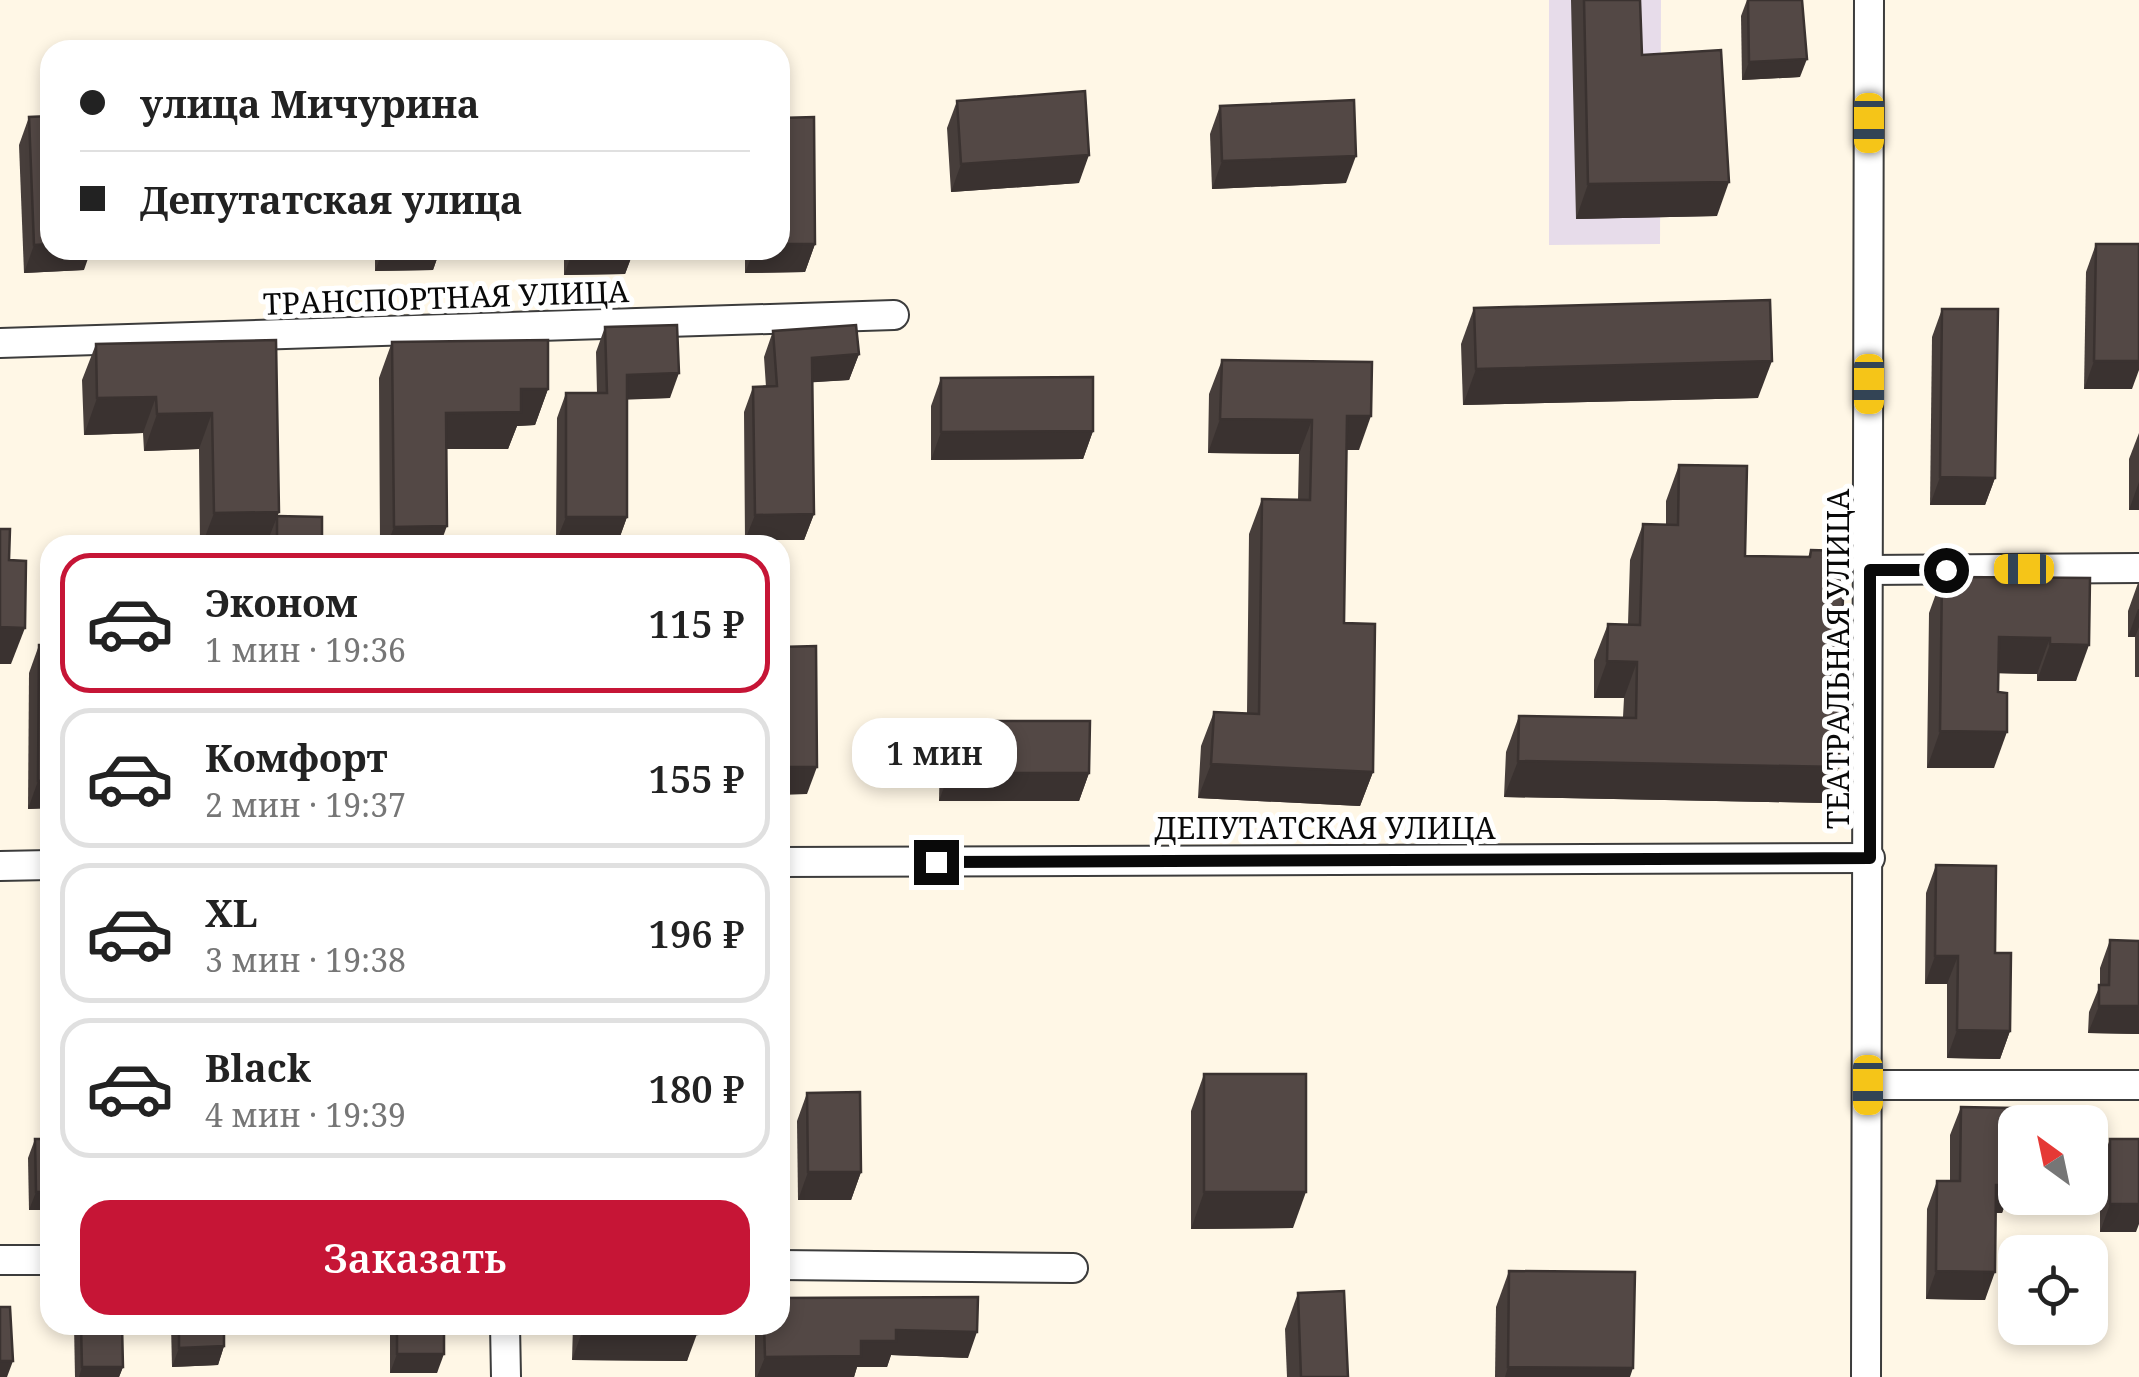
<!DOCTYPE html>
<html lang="ru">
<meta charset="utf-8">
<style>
:root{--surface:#fff;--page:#f2f2f2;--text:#222;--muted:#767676;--line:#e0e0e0;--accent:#c61536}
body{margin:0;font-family:"Noto Serif",serif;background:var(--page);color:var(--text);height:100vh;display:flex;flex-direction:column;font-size:38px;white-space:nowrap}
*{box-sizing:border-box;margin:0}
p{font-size:32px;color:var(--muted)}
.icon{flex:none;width:55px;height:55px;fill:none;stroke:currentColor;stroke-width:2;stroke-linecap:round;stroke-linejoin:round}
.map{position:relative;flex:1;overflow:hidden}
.drawer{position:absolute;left:40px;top:535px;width:750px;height:800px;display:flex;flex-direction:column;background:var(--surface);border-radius:30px;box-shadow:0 5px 15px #0003}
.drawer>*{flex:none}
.top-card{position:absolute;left:40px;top:40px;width:750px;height:220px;border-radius:30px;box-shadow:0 5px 15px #0003;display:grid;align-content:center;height:220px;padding:0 40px;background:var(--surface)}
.needle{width:65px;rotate:327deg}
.buttons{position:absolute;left:1998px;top:1105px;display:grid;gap:20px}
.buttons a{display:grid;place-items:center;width:110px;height:110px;border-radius:20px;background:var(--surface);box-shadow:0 5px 15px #0003;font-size:50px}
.end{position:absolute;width:45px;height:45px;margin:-22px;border:12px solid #090909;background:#fff;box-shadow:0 0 0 5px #fff}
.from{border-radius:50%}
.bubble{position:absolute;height:70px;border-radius:30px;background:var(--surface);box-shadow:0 5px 15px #0003;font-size:32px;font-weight:600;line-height:70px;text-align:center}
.car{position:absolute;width:30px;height:60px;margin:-30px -15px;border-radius:12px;box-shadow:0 0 8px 2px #0007;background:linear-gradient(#f5c518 24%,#345 0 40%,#f5c518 0 76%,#345 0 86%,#f5c518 0)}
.top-card b{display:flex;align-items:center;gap:35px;height:95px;font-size:38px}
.top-card b+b{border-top:2px solid var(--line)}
.top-card i{width:25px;height:25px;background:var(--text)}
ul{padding:18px 0 0;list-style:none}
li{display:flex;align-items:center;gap:30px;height:140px;margin:0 20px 15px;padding:0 20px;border:5px solid var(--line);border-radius:30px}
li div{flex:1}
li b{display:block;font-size:38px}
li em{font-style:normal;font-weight:600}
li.on{border-color:var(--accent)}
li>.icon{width:90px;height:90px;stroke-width:1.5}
.button{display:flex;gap:20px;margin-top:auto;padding:20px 40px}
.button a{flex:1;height:115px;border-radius:30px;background:var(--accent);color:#fff;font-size:40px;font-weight:600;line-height:115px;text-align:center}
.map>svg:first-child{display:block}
</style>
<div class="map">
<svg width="2139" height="1377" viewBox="0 0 2139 1377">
<rect width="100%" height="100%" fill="#fff7e6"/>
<polygon fill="#e7dcea" points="1549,0 1661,0 1660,244 1549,245"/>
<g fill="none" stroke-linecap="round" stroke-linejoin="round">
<g stroke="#3c3c3c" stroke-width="32">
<g id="minor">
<polyline points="0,343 894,315"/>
<polyline points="1869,570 2139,568"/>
<polyline points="780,862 1870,858"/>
<polyline points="0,866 50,865"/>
<polyline points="1868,1085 2139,1085"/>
<polyline points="0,1260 50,1260"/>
<polyline points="780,1265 1073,1268"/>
<polyline points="505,1325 506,1377"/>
<polyline points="1866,1377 1869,0"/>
</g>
</g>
<use href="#minor" stroke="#fff" stroke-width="28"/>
</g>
<g fill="#473e3b">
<polygon points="1571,0 1640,0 1642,55 1717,216 1576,219"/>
<polygon points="1747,0 1802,0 1800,77 1742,80 1741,16"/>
<polygon points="957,101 1079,183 951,192 947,128"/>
<polygon points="1220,106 1346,183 1212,189 1210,134"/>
<polygon points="29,117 84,270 24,273 19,145"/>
<polygon points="815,244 805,272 745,273 745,250 780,250"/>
<polygon points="2096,244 2132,389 2084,389 2086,272"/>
<polygon points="375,250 440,250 433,270 375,271"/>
<polygon points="564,250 634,250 625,274 564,275"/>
<polygon points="1474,308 1758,398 1463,405 1461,344"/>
<polygon points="1942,309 1995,478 1985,505 1930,505 1932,337"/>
<polygon points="605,327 670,398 627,399 627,517 618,542 556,542 557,418 566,393 597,393 596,352"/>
<polygon points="773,331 859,354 849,380 812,382 814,514 804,540 745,540 744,412 753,387 766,387 764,357"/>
<polygon points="276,340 279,512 277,516 322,545 200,545 199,449 144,451 143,433 84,435 82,380 96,344"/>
<polygon points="392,342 548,389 535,425 517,426 508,449 447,449 440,545 380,545 379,378"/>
<polygon points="1222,360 1359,450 1346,450 1344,623 1373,772 1360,806 1198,798 1201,746 1214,712 1247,713 1249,534 1262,499 1298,500 1299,454 1208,453 1209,394"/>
<polygon points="941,378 1093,431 1083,459 931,460 931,406"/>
<polygon points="2139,433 2139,510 2129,510 2129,459"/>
<polygon points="1679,465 1745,556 1808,557 1811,550 1839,767 1826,803 1504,797 1506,752 1519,716 1623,717 1624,698 1594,698 1594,660 1608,624 1628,624 1630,560 1643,524 1666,525 1666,501"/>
<polygon points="1942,577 2090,578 2076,681 2037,681 2037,674 1998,673 1994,768 1927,768 1929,613"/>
<polygon points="2138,583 2139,583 2139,677 2135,677 2135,637 2128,637 2128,611"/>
<polygon points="39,645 50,645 50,808 28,809 29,673"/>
<polygon points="950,721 1089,773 1079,801 939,801 940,749"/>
<polygon points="1936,865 1995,953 2010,1031 2000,1059 1947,1058 1947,984 1925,984 1926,893"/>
<polygon points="2110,940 2139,941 2139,1034 2088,1033 2089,1012 2100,985 2100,968"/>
<polygon points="1204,1074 1293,1228 1191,1229 1191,1111"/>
<polygon points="807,1093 861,1172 851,1200 798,1200 797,1121"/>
<polygon points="1961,1107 2012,1185 2002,1213 1996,1213 1985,1300 1926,1299 1927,1209 1937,1181 1950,1181 1950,1135"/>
<polygon points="35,1139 50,1210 29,1210 28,1158"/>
<polygon points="2110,1139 2136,1232 2100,1232 2100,1167"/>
<polygon points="1509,1271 1630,1377 1495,1377 1496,1307"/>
<polygon points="1298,1293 1348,1377 1287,1377 1285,1329"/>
<polygon points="74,1325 122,1325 123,1367 119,1377 75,1377"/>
<polygon points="171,1325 224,1325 224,1346 218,1365 172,1367"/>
<polygon points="390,1325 444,1325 437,1373 390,1373"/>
<polygon points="573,1325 697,1325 687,1361 572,1360"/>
<polygon points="755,1325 780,1325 968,1358 891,1355 887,1367 857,1367 854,1377 755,1377"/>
</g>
<g fill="#3a3230">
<polygon points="1807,59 1800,77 1742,80 1749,62"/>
<polygon points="1089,155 1079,183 951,192 961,164"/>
<polygon points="1356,156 1346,183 1212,189 1222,161"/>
<polygon points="1729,182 1717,216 1576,219 1588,184"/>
<polygon points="50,244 50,250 91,250 84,270 24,273 34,245"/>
<polygon points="780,244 815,244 805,272 745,273 754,250 780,250"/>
<polygon points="383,250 440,250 433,270 375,271"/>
<polygon points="573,250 634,250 625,274 564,275"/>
<polygon points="859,354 849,380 802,383 812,358"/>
<polygon points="1772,361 1758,398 1463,405 1476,369"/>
<polygon points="2094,361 2139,361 2139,370 2132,389 2084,389"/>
<polygon points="679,373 670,398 618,400 627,375"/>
<polygon points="521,389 548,389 535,425 517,426 508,449 433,449 446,413"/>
<polygon points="156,397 143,433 84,435 97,398"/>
<polygon points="212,413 199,449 144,451 157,414"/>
<polygon points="1347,416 1371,416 1359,450 1334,450"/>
<polygon points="1220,419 1312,420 1299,454 1208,453"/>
<polygon points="1093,431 1083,459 931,460 941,432"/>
<polygon points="1940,477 1995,478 1985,505 1930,505"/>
<polygon points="2139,482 2139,510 2129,510"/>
<polygon points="279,512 266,545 202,545 214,513"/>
<polygon points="814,514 804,540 745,540 755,515"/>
<polygon points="566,517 627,517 618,542 556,542"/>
<polygon points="447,526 440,545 387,545 394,527"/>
<polygon points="2138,609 2139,609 2139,627 2135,637 2128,637"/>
<polygon points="0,627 25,628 11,664 0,664"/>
<polygon points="1999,637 2050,638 2037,674 1986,673"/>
<polygon points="2050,644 2089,645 2076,681 2037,681"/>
<polygon points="1607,661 1637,662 1624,698 1594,698"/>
<polygon points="1940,731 2007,732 1994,768 1927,768"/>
<polygon points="1518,761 1839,767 1826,803 1504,797"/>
<polygon points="1211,764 1373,772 1360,806 1198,798"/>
<polygon points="780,767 817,767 807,794 780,795"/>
<polygon points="949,773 1089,773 1079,801 939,801"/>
<polygon points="50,780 50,808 28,809 38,781"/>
<polygon points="1935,956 1958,956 1947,984 1925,984"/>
<polygon points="2099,1006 2139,1006 2139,1034 2088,1033"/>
<polygon points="1957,1030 2010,1031 2000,1059 1947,1058"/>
<polygon points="808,1172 861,1172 851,1200 798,1200"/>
<polygon points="1996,1185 2012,1185 2002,1213 1986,1213"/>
<polygon points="36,1192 50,1192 50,1210 29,1210"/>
<polygon points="1204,1192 1306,1192 1293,1228 1191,1229"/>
<polygon points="2110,1204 2139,1204 2139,1224 2136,1232 2100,1232"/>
<polygon points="1936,1271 1995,1272 1985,1300 1926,1299"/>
<polygon points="896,1330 977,1332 968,1358 891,1355 887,1367 857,1367 854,1377 757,1377 765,1357 861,1341"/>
<polygon points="582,1332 697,1334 687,1361 572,1360"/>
<polygon points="224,1346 218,1365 172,1367 179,1348"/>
<polygon points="397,1354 444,1354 437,1373 390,1373"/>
<polygon points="0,1361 13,1361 7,1377 0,1377"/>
<polygon points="82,1367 123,1367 119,1377 79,1377"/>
<polygon points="1508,1367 1633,1368 1630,1377 1505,1377"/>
</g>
<g fill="#534845" stroke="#3a3230" stroke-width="2.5">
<polygon points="1584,0 1640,0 1642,55 1721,50 1729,182 1588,184"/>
<polygon points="1748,0 1802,0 1807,59 1749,62"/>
<polygon points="1085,91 1089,155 961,164 957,101"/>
<polygon points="1354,100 1356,156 1222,161 1220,106"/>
<polygon points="50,116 50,244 34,245 29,117"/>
<polygon points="814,117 815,244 780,244 780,118"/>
<polygon points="2096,244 2139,244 2139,361 2094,361"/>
<polygon points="1770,300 1772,361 1476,369 1474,308"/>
<polygon points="1942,309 1998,309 1995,478 1940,477"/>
<polygon points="677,325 679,373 627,375 627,517 566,517 566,393 607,393 605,327"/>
<polygon points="856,325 859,354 812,358 814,514 755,515 753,387 777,386 773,331"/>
<polygon points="276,340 279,512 214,513 212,413 157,414 156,397 97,398 96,344"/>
<polygon points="548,340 548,389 521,389 521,412 446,413 447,526 394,527 392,342"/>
<polygon points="1222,360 1372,362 1371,416 1347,416 1344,623 1375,624 1373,772 1211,764 1214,712 1259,714 1262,499 1310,500 1312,420 1220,419"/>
<polygon points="1093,377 1093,431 941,432 941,378"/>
<polygon points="1679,465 1747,466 1745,556 1810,557 1811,550 1844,551 1839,767 1518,761 1519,716 1636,718 1637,662 1607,661 1608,624 1640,625 1643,524 1678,525"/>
<polygon points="277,516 322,517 322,545 277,545"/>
<polygon points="0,529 10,529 9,560 26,561 25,628 0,627"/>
<polygon points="1942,577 2090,578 2089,645 2050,644 2050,638 1999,637 1998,692 2007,693 2007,732 1940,731"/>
<polygon points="39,645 50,645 50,780 38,781"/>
<polygon points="816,646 817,767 780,767 780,647"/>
<polygon points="950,721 1090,721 1089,773 949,773"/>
<polygon points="1936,865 1996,866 1995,953 2011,953 2010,1031 1957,1030 1958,956 1935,956"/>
<polygon points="2110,940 2139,941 2139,1006 2099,1006 2099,985 2109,985"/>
<rect x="1204" y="1074" width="102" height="118"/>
<polygon points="860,1092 861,1172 808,1172 807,1093"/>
<polygon points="1961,1107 2014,1108 2012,1185 1996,1185 1995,1272 1936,1271 1937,1181 1960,1181"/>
<polygon points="35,1139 50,1139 50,1192 36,1192"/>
<rect x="2110" y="1139" width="29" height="65"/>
<polygon points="1509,1271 1635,1272 1633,1368 1508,1367"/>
<polygon points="1344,1291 1348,1377 1301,1377 1298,1293"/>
<polygon points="978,1297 977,1332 896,1330 896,1341 861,1341 861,1356 765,1357 764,1325 780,1325 780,1298"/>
<polygon points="0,1307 10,1307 13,1361 0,1361"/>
<polygon points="81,1325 122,1325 123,1367 82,1367"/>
<polygon points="179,1325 224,1325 224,1346 179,1348"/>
<rect x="397" y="1325" width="47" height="29"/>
<polygon points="582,1325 697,1325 697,1334 582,1332"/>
</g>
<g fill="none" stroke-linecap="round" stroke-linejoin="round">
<polyline stroke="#090909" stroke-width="12" points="936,862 1870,858 1870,570 1946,570"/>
</g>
<g text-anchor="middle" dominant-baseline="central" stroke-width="10" stroke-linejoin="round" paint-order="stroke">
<g font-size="30" fill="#090909" stroke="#fff">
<text transform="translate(446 297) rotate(-2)">ТРАНСПОРТНАЯ УЛИЦА</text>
<text transform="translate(1837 659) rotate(-90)">ТЕАТРАЛЬНАЯ УЛИЦА</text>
<text x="1325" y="827">ДЕПУТАТСКАЯ УЛИЦА</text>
</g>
</g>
</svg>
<div class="buttons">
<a><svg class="needle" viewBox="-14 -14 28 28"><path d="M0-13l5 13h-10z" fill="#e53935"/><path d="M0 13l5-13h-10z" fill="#767676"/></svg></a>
<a><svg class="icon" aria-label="locate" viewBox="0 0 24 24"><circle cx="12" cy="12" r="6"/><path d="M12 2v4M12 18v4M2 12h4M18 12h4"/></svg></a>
</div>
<i class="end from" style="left:1946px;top:570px"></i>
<i class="end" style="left:936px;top:862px"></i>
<div class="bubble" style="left:852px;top:718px;width:165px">1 мин</div>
<i class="car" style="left:1869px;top:123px;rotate:180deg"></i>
<i class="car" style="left:1869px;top:384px;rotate:180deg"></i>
<i class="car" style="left:2024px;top:569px;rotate:270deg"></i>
<i class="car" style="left:1868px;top:1085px;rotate:180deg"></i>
<div class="top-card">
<b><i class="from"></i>улица Мичурина</b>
<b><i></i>Депутатская улица</b>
</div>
<section class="drawer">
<ul>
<li class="on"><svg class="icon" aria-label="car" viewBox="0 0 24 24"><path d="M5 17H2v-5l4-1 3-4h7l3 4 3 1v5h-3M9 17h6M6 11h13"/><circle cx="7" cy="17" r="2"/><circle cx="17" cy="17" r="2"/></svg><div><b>Эконом</b><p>1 мин · 19:36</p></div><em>115 ₽</em></li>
<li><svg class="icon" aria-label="car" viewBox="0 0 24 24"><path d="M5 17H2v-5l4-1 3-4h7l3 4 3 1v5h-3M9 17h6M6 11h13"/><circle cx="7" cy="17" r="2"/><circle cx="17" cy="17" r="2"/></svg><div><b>Комфорт</b><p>2 мин · 19:37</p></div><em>155 ₽</em></li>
<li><svg class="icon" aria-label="car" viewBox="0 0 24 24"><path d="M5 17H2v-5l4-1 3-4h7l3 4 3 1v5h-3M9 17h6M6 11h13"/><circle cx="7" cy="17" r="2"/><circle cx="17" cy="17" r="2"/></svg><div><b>XL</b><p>3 мин · 19:38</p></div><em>196 ₽</em></li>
<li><svg class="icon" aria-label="car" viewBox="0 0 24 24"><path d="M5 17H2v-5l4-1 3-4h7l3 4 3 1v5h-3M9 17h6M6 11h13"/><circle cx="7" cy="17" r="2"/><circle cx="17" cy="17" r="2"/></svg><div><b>Black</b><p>4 мин · 19:39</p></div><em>180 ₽</em></li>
</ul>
<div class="button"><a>Заказать</a></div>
</section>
</div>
